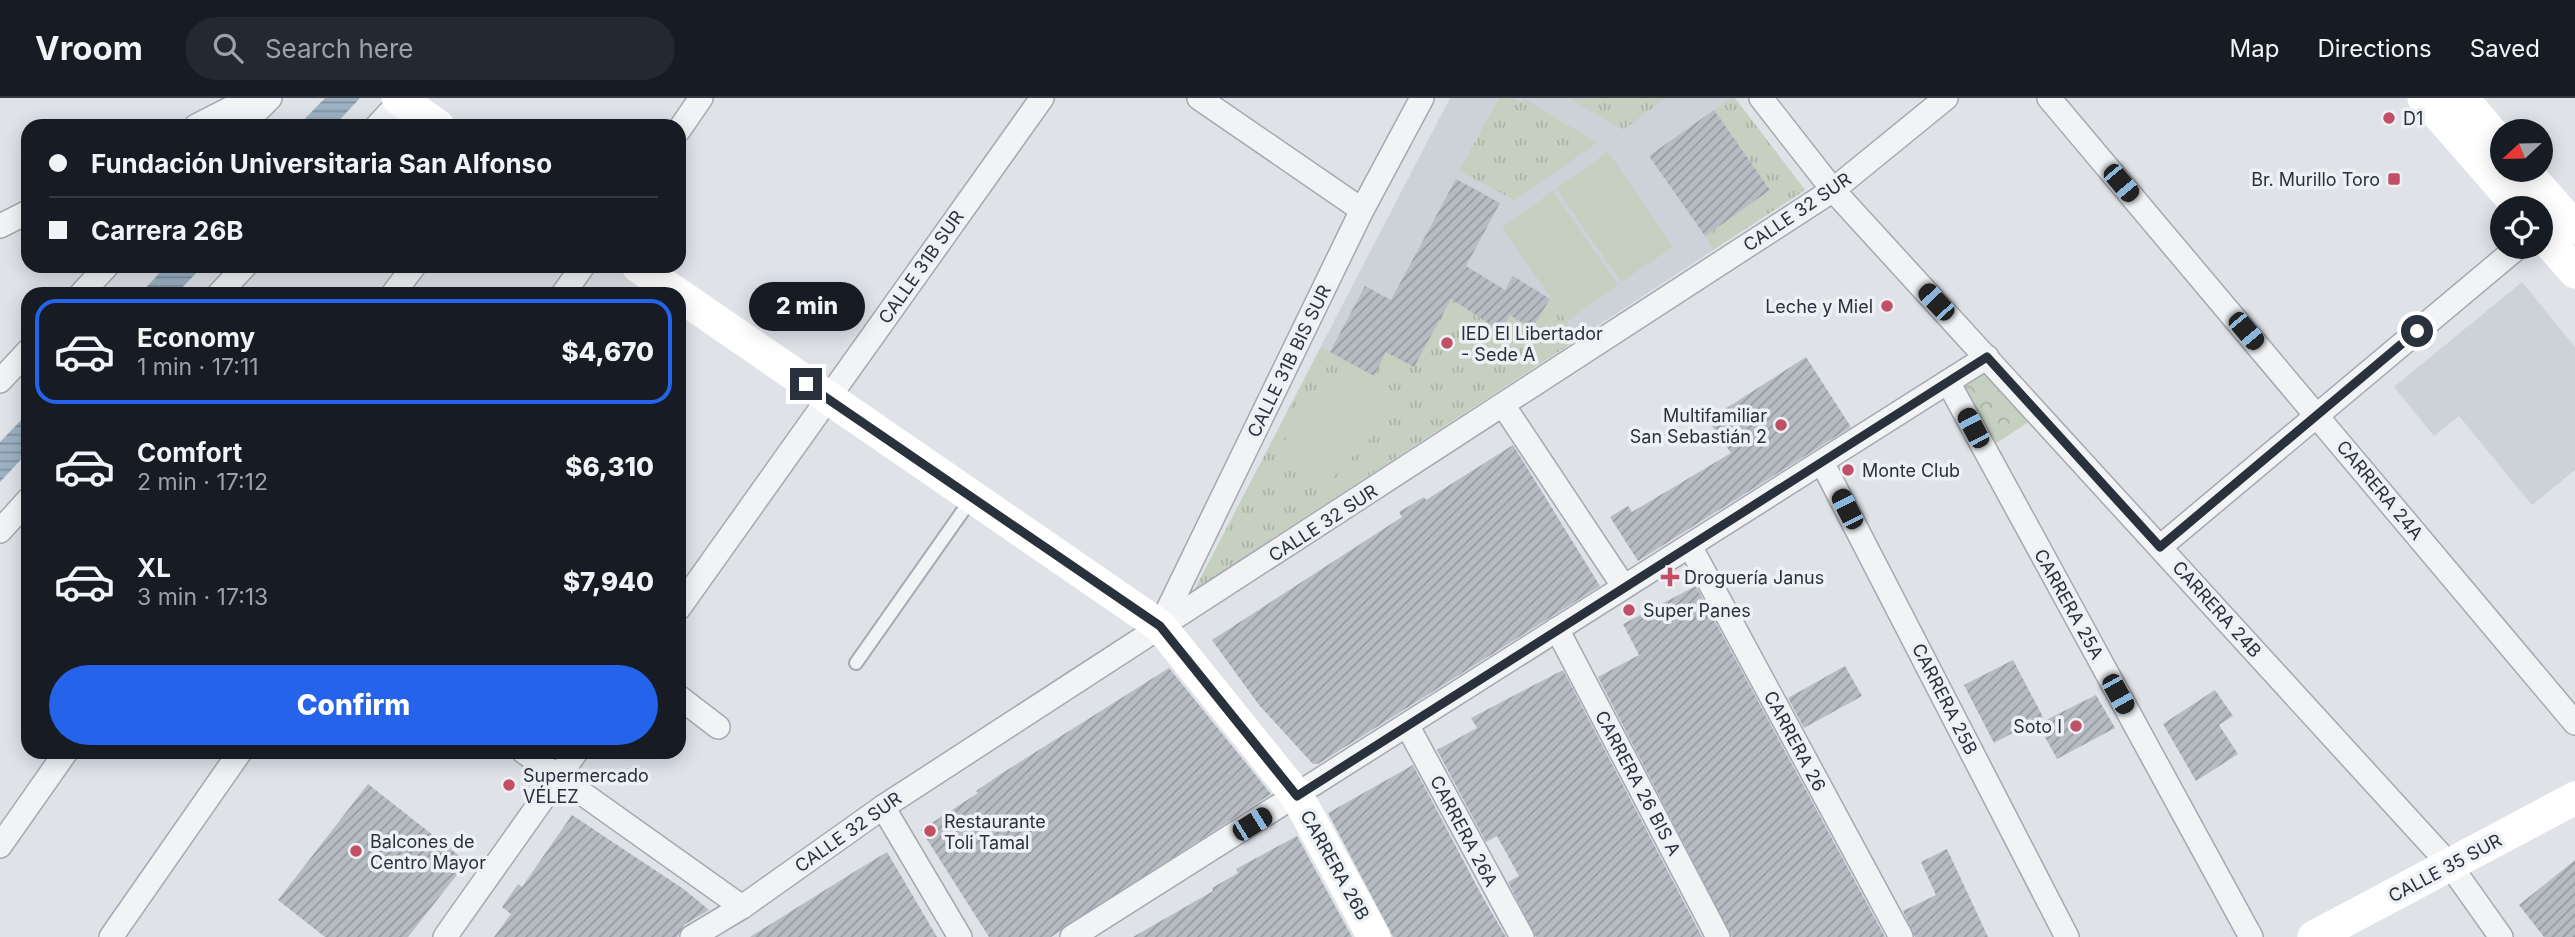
<!DOCTYPE html>
<meta charset="utf-8">
<style>
:root{--surface:#171b24;--page:#242831;--text:#f1f3f6;--muted:#9ea1a6;--line:#363941;--accent:#2563eb}
body{margin:0;font-family:Inter,sans-serif;background:var(--page);color:var(--text);height:100vh;display:flex;flex-direction:column;font-size:26px;white-space:nowrap}
*{box-sizing:border-box;margin:0}
p{font-size:23px;color:var(--muted)}
.icon{flex:none;width:38px;height:38px;fill:none;stroke:currentColor;stroke-width:2;stroke-linecap:round;stroke-linejoin:round}
.map{position:relative;flex:1;overflow:hidden}
.drawer{position:absolute;left:21px;top:189px;width:665px;height:472px;display:flex;flex-direction:column;background:var(--surface);border-radius:21px;box-shadow:0 4px 18px #0003}
.drawer>*{flex:none}
.hud{position:absolute;left:21px;top:21px;width:665px;height:154px;border-radius:21px;box-shadow:0 4px 18px #0003;display:grid;align-content:center;height:154px;padding:0 28px;background:var(--surface)}
.needle{width:46px;rotate:248deg}
.tools{position:absolute;left:2490px;top:21px;display:grid;gap:14px}
.tools a{display:grid;place-items:center;width:63px;height:63px;border-radius:50%;background:var(--surface);box-shadow:0 4px 18px #0003;font-size:35px}
.end{position:absolute;width:32px;height:32px;margin:-16px;border:9px solid #29313c;background:#fff;box-shadow:0 0 0 4px #fff}
.from{border-radius:50%}
.bubble{position:absolute;height:49px;border-radius:24px;background:var(--surface);box-shadow:0 4px 18px #0003;font-size:23px;font-weight:800;line-height:49px;text-align:center}
.car{position:absolute;width:21px;height:42px;margin:-21px -10px;border-radius:9px;box-shadow:0 0 5px 2px #0007;background:linear-gradient(#222 24%,#8ab4d8 0 40%,#222 0 76%,#8ab4d8 0 86%,#222 0)}
.hud b{display:flex;align-items:center;gap:24px;height:66px;font-size:26px}
.hud b+b{border-top:2px solid var(--line)}
.hud i{width:18px;height:18px;background:var(--text)}
ul{padding:12px 0 0;list-style:none}
li{display:flex;align-items:center;gap:21px;height:105px;margin:0 14px 10px;padding:0 14px;border:4px solid transparent;border-radius:21px}
li div{flex:1}
li b{display:block;font-size:26px}
li em{font-style:normal;font-weight:800}
li.selected{border-color:var(--accent)}
li>.icon{width:63px;height:63px;stroke-width:1.5}
.primary-button{display:flex;gap:14px;margin-top:auto;padding:14px 28px}
.primary-button a{flex:1;height:80px;border-radius:42px;background:var(--accent);color:#fff;font-size:28px;font-weight:800;line-height:80px;text-align:center}
header{display:flex;align-items:center;gap:42px;box-sizing:border-box;height:98px;padding:0 35px;background:var(--surface);border-bottom:2px solid var(--line)}
header strong{font-size:33px}
nav{display:flex;gap:38px;margin-inline-start:auto;font-size:24px}
.search{width:490px;height:63px;background:var(--page);display:flex;align-items:center;gap:18px;box-sizing:border-box;padding:0 24px;border-radius:38px;color:var(--muted);font-size:26px}
.map>svg:first-child{display:block}
</style>
<header>
<strong>Vroom</strong>
<div class="search"><svg class="icon" aria-label="search" viewBox="0 0 24 24"><circle cx="10" cy="10" r="6"/><path d="M15 15l6 6"/></svg>Search here</div>
<nav><a>Map</a><a>Directions</a><a>Saved</a></nav>
</header>
<div class="map">
<svg width="2575" height="839" viewBox="0 0 2575 839">
<defs>
<pattern id="grass-tufts" width="24" height="20" patternUnits="userSpaceOnUse" patternTransform="scale(1.75)"><rect width="24" height="20" fill="#c5d0c1"/><path d="M3 7l-1-3M5 7V3M7 7l1-3M15 17l-1-3M17 17v-4M19 17l1-3" fill="none" stroke="#a9b3a7"/></pattern>
<pattern id="park-crowns" width="20" height="18" patternUnits="userSpaceOnUse" patternTransform="scale(1.75)"><rect width="20" height="18" fill="#c5d0c1"/><path d="M2 6a3 3 0 1 1 6 0M12 15a3 3 0 1 1 6 0" fill="none" stroke="#a9b3a7"/></pattern>
<pattern id="water-rules" width="6" height="5" patternUnits="userSpaceOnUse" patternTransform="scale(1.75)"><rect width="6" height="5" fill="#9db2c4"/><path d="M0 2.5h6" fill="none" stroke="#8091a0"/></pattern>
<pattern id="building-hatch" width="6" height="6" patternUnits="userSpaceOnUse" patternTransform="scale(1.75)"><rect width="6" height="6" fill="#b7bcc3"/><path d="M-1 1l2-2M0 6l6-6M5 7l2-2" fill="none" stroke="#9599a0"/></pattern>
</defs>
<rect width="100%" height="100%" fill="#dfe2e7"/>
<g fill="#cdd2d8">
<polygon points="1450,0 1735,0 1805,92 1195,491"/>
<polygon points="2522,184 2575,249 2575,372 2532,407 2459,318 2434,338 2394,289"/>
</g>
<g fill="url(#grass-tufts)">
<polygon points="1499,0 1512,0 1521,4 1523,0 1597,45 1514,102 1459,73"/>
<polygon points="1569,0 1666,0 1623,32"/>
<polygon points="1731,0 1735,0 1805,92 1713,152 1705,138 1770,92 1714,12"/>
<polygon points="1551,200 1578,241 1195,491 1321,249 1373,277 1386,254 1451,201 1501,232 1510,217 1532,230"/>
</g>
<polygon fill="url(#park-crowns)" points="1987,259 2039,317 1985,353 1948,284"/>
<g fill="#c5d0c1">
<polygon points="1608,54 1673,149 1621,184 1556,90"/>
<polygon points="1553,93 1618,187 1567,223 1502,129"/>
<polygon points="1348,274 1393,316 1327,386 1283,344"/>
</g>
<g fill="url(#water-rules)">
<polygon points="325,0 360,0 334,28 298,28"/>
<polygon points="166,168 203,168 176,196 140,196"/>
<polygon points="28,315 28,354 0,384 0,344"/>
</g>
<g fill="url(#building-hatch)">
<polygon points="1714,12 1770,92 1705,138 1649,58"/>
<polygon points="1456,81 1500,105 1466,168 1505,192 1513,178 1550,201 1532,230 1510,217 1501,233 1451,201 1414,269 1386,254 1374,278 1330,254 1365,188 1391,202"/>
<polygon points="1806,259 1851,329 1638,463 1610,419 1628,408 1632,414 1731,355 1708,322"/>
<polygon points="1513,347 1600,488 1318,666 1313,666 1259,607 1212,542 1402,419 1399,414 1424,399 1426,402"/>
<polygon points="1696,488 1885,839 1732,839 1598,579 1639,557 1623,526"/>
<polygon points="2013,562 2043,619 1994,645 1964,587"/>
<polygon points="1845,568 1862,598 1804,630 1788,600"/>
<polygon points="1169,570 1271,696 1051,839 989,839 921,732 978,695 976,693 1004,674"/>
<polygon points="1563,572 1702,839 1536,839 1508,784 1519,778 1497,738 1486,744 1437,652 1477,630 1471,620"/>
<polygon points="2215,592 2233,618 2219,627 2238,656 2196,683 2163,626"/>
<polygon points="2096,597 2115,630 2057,661 2038,626"/>
<polygon points="1413,667 1482,798 1506,839 1393,839 1328,715"/>
<polygon points="368,686 467,764 408,839 325,839 278,802"/>
<polygon points="572,717 685,792 709,812 684,827 677,839 494,839 511,816 502,809 518,786 522,789"/>
<polygon points="1297,738 1352,839 1133,839 1213,793 1212,790 1238,775 1236,771"/>
<polygon points="1947,751 1988,839 1915,839 1903,813 1936,797 1921,764"/>
<polygon points="887,754 937,839 750,839 854,774"/>
<polygon points="2575,762 2575,839 2544,839 2519,807"/>
</g>
<g fill="none" stroke-linecap="round" stroke-linejoin="round">
<g stroke="#a5a9b0" stroke-width="16">
<polyline id="lane" points="856,565 972,400"/>
</g>
<g stroke="#a5a9b0" stroke-width="26">
<g id="street">
<polyline points="1199,0 1362,112"/>
<polyline points="1761,0 1833,92 2450,767 2501,839"/>
<polyline points="2049,0 2575,625"/>
<polyline points="196,28 251,0"/>
<polyline points="242,28 270,0"/>
<polyline points="377,28 403,0"/>
<polyline points="679,32 701,0"/>
<polyline points="0,128 28,114"/>
<polyline points="81,196 107,168"/>
<polyline points="219,196 245,168"/>
<polyline points="393,196 414,168"/>
<polyline points="563,196 583,168"/>
<polyline points="0,283 28,253"/>
<polyline points="1948,284 2251,839"/>
<polyline points="1503,307 1624,489"/>
<polyline points="1822,364 2067,839"/>
<polyline points="0,433 28,402"/>
<polyline points="1690,448 1901,839"/>
<polyline points="2160,449 2518,149"/>
<polyline points="679,510 1042,0"/>
<polyline points="1160,528 1362,112 1422,0"/>
<polyline points="1557,531 1718,839"/>
<polyline points="679,599 718,629"/>
<polyline points="1407,627 1522,839"/>
<polyline points="524,654 742,809"/>
<polyline points="883,709 960,839"/>
<polyline points="0,748 66,654"/>
<polyline points="111,839 240,654"/>
<polyline points="445,839 576,654"/>
<polyline points="692,839 742,809 883,709 1833,92 1946,0"/>
<polyline points="1072,839 1987,259"/>
</g>
</g>
<use href="#lane" stroke="#f1f3f5" stroke-width="12"/>
<use href="#street" stroke="#f1f3f5" stroke-width="23"/>
<g stroke="#fff" stroke-width="33">
<polyline points="398,0 438,28"/>
<polyline points="2424,0 2520,110"/>
<polyline points="2462,0 2502,47"/>
<polyline points="2524,72 2575,130"/>
<polyline points="2541,135 2575,174"/>
<polyline points="638,168 677,196"/>
<polyline points="679,197 1160,528 1297,698 1374,839"/>
<polyline points="2314,839 2575,700"/>
</g>
</g>
<g fill="none" stroke-linecap="round" stroke-linejoin="round">
<polyline stroke="#29313c" stroke-width="9" points="806,286 1160,528 1297,698 1987,259 2160,449 2417,233"/>
</g>
<g fill="#c14f66" stroke="#eef1f4" stroke-width="2.5">
<circle cx="2389" cy="20" r="7"/>
<rect x="2387" y="74" width="14" height="14" rx="3.5"/>
<circle cx="1887" cy="208" r="7"/>
<circle cx="1447" cy="245" r="7"/>
<circle cx="1781" cy="327" r="7"/>
<circle cx="1848" cy="372" r="7"/>
<path d="M1666.5 468.5h7v7h7v7h-7v7h-7v-7h-7v-7h7z"/>
<circle cx="1629" cy="512" r="7"/>
<circle cx="2076" cy="628" r="7"/>
<circle cx="509" cy="687" r="7"/>
<circle cx="930" cy="733" r="7"/>
<circle cx="356" cy="753" r="7"/>
</g>
<g text-anchor="middle" dominant-baseline="central" stroke-width="7" stroke-linejoin="round" paint-order="stroke">
<g font-size="18" fill="#29313c" stroke="#eef1f4" text-anchor="start">
<text x="2403" y="20">D1</text>
<text x="2380" y="81" text-anchor="end">Br. Murillo Toro</text>
<text x="1873" y="208" text-anchor="end">Leche y Miel</text>
<text x="1461" y="235">IED El Libertador<tspan x="1461" dy="21">- Sede A</tspan></text>
<text x="1767" y="317" text-anchor="end">Multifamiliar<tspan x="1767" dy="21">San Sebastián 2</tspan></text>
<text x="1862" y="372">Monte Club</text>
<text x="1684" y="479">Droguería Janus</text>
<text x="1643" y="512">Super Panes</text>
<text x="2062" y="628" text-anchor="end">Soto I</text>
<text x="523" y="677">Supermercado<tspan x="523" dy="21">VÉLEZ</tspan></text>
<text x="944" y="723">Restaurante<tspan x="944" dy="21">Toli Tamal</tspan></text>
<text x="370" y="743">Balcones de<tspan x="370" dy="21">Centro Mayor</tspan></text>
</g>
<g font-size="18" fill="#29313c" stroke="#eef1f4">
<text transform="translate(1797 114) rotate(-34)">CALLE 32 SUR</text>
<text transform="translate(921 169) rotate(-55)">CALLE 31B SUR</text>
<text transform="translate(1289 263) rotate(-64)">CALLE 31B BIS SUR</text>
<text transform="translate(2380 392) rotate(50)">CARRERA 24A</text>
<text transform="translate(1323 425) rotate(-33)">CALLE 32 SUR</text>
<text transform="translate(2069 506) rotate(61)">CARRERA 25A</text>
<text transform="translate(2217 511) rotate(48)">CARRERA 24B</text>
<text transform="translate(1945 601) rotate(63)">CARRERA 25B</text>
<text transform="translate(1795 643) rotate(62)">CARRERA 26</text>
<text transform="translate(1638 685) rotate(62)">CARRERA 26 BIS A</text>
<text transform="translate(1464 733) rotate(62)">CARRERA 26A</text>
<text transform="translate(848 734) rotate(-35)">CALLE 32 SUR</text>
<text transform="translate(1335 767) rotate(61)">CARRERA 26B</text>
<text transform="translate(2445 770) rotate(-28)">CALLE 35 SUR</text>
</g>
</g>
</svg>
<div class="tools">
<a><svg class="needle" viewBox="-14 -14 28 28"><path d="M0-13l5 13h-10z" fill="#e53935"/><path d="M0 13l5-13h-10z" fill="#9ea1a6"/></svg></a>
<a><svg class="icon" aria-label="locate" viewBox="0 0 24 24"><circle cx="12" cy="12" r="6"/><path d="M12 2v4M12 18v4M2 12h4M18 12h4"/></svg></a>
</div>
<i class="end from" style="left:2417px;top:233px"></i>
<i class="end" style="left:806px;top:286px"></i>
<div class="bubble" style="left:749px;top:184px;width:116px">2 min</div>
<i class="car" style="left:2121px;top:85px;rotate:140deg"></i>
<i class="car" style="left:1936px;top:204px;rotate:317deg"></i>
<i class="car" style="left:2246px;top:233px;rotate:140deg"></i>
<i class="car" style="left:1973px;top:330px;rotate:332deg"></i>
<i class="car" style="left:1847px;top:411px;rotate:333deg"></i>
<i class="car" style="left:2118px;top:596px;rotate:151deg"></i>
<i class="car" style="left:1252px;top:726px;rotate:58deg"></i>
<div class="hud">
<b><i class="from"></i>Fundación Universitaria San Alfonso</b>
<b><i></i>Carrera 26B</b>
</div>
<section class="drawer">
<ul>
<li class="selected"><svg class="icon" aria-label="car" viewBox="0 0 24 24"><path d="M5 17H2v-5l4-1 3-4h7l3 4 3 1v5h-3M9 17h6M6 11h13"/><circle cx="7" cy="17" r="2"/><circle cx="17" cy="17" r="2"/></svg><div><b>Economy</b><p>1 min · 17:11</p></div><em>$4,670</em></li>
<li><svg class="icon" aria-label="car" viewBox="0 0 24 24"><path d="M5 17H2v-5l4-1 3-4h7l3 4 3 1v5h-3M9 17h6M6 11h13"/><circle cx="7" cy="17" r="2"/><circle cx="17" cy="17" r="2"/></svg><div><b>Comfort</b><p>2 min · 17:12</p></div><em>$6,310</em></li>
<li><svg class="icon" aria-label="car" viewBox="0 0 24 24"><path d="M5 17H2v-5l4-1 3-4h7l3 4 3 1v5h-3M9 17h6M6 11h13"/><circle cx="7" cy="17" r="2"/><circle cx="17" cy="17" r="2"/></svg><div><b>XL</b><p>3 min · 17:13</p></div><em>$7,940</em></li>
</ul>
<div class="primary-button"><a>Confirm</a></div>
</section>
</div>
